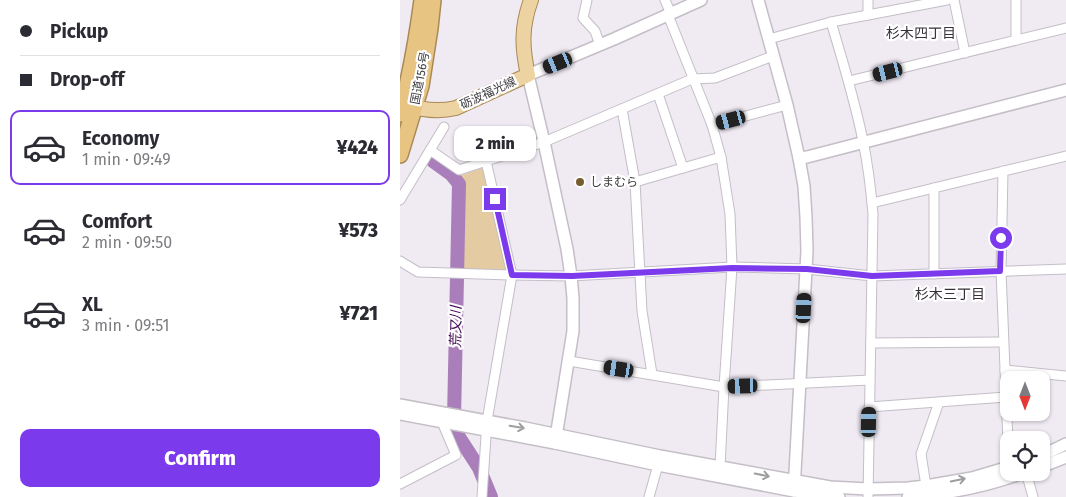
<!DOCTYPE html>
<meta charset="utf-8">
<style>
:root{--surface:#fff;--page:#f7f7f7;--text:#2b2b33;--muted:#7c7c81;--line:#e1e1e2;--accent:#7c3aed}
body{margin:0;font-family:"Fira Sans","Noto Sans JP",sans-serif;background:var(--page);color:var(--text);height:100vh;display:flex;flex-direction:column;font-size:19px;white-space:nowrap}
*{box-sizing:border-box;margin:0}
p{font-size:16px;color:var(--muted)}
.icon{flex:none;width:28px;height:28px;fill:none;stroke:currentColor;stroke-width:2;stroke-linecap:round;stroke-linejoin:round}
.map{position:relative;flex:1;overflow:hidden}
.drawer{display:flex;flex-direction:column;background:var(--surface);width:400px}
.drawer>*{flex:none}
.hud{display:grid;align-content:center;height:110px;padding:0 20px;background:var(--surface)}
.needle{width:32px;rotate:180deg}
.fabs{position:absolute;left:600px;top:371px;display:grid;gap:10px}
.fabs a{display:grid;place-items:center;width:50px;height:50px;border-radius:10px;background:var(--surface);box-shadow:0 1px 4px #0004;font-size:25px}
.end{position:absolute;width:22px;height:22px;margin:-11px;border:6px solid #7c3aed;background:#fff;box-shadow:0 0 0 2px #fff}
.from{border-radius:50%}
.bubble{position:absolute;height:35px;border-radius:10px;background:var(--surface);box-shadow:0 1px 4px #0004;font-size:16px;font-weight:800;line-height:35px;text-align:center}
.car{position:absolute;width:15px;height:30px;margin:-15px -8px;border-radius:6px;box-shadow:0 0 4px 1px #0007;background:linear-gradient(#222 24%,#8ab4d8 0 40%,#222 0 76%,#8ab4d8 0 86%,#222 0)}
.hud b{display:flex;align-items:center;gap:18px;height:48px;font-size:19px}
.hud b+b{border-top:1px solid var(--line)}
.hud i{width:12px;height:12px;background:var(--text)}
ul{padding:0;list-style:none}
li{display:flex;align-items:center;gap:15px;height:75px;margin:0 10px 8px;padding:0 10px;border:2px solid transparent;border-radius:10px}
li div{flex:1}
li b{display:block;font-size:19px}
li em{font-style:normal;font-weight:800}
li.current{border-color:var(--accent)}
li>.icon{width:45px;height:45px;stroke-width:1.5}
.cta{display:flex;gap:10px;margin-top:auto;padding:10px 20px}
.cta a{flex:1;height:58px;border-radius:10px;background:var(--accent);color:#fff;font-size:20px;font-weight:800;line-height:58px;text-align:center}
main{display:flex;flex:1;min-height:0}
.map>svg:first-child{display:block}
</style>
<main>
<section class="drawer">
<div class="hud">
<b><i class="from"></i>Pickup</b>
<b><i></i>Drop-off</b>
</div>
<ul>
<li class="current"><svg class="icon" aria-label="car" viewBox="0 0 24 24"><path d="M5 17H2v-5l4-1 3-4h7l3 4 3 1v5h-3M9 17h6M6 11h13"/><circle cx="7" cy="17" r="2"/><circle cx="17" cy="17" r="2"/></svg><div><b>Economy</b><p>1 min · 09:49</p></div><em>¥424</em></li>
<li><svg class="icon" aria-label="car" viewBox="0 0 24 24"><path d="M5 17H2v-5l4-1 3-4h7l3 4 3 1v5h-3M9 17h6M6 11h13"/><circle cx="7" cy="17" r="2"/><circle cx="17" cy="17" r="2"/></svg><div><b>Comfort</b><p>2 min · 09:50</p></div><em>¥573</em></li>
<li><svg class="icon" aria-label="car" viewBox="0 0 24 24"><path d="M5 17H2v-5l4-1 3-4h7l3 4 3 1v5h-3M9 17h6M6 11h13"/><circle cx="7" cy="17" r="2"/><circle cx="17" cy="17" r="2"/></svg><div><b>XL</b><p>3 min · 09:51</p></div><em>¥721</em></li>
</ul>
<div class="cta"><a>Confirm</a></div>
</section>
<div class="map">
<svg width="666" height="497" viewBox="0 0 666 497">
<rect width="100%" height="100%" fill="#f0eaf3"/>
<polygon fill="#e4cba1" points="84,167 110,273 53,271 55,189 51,179"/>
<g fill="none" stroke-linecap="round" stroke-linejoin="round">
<polyline stroke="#a97eba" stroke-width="14" points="33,161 51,174 59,184 54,418 59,437 79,468 91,497"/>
<g stroke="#c4bec7" stroke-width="11">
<g id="minor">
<polyline points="187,0 183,18 195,31 200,45"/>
<polyline points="265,0 271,14"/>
<polyline points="468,0 468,15"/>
<polyline points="554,0 565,53"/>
<polyline points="616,0 616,40"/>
<polyline points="268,15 312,125 321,157 330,214 332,267 324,387 320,467"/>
<path d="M431,22C443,62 455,101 463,141C468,165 471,190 473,214L468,497"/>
<polyline points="369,39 431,22 547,0"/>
<polyline points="449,81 666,28"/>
<polyline points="258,94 283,168"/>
<polyline points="222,109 235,182 242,311 252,374"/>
<polyline points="312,125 387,105"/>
<polyline points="30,150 59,170 144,142 292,79 315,78 373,56"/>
<polyline points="603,171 601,271 609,467"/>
<polyline points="235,182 321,157"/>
<polyline points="0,200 44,127"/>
<polyline points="472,203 666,156"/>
<polyline points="0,261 18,272 112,275 171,276 332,267 407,269 472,276 666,269"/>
<polyline points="534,274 534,188"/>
<polyline points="471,343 603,342"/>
<polyline points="169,361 324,387 470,380"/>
<polyline points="605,370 666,376"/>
<polyline points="469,407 606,397"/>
<polyline points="626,472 633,497"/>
<polyline points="0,484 56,455 42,422"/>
<polyline points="526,486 521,454 539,402"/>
<polyline points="82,497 87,421 112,275 86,161"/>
<polyline points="249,497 258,465"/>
</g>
</g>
<g stroke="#c4bec7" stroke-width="14">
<g id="tertiary">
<polyline points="358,0 387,105 399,158 404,186 406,217 407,251 394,491"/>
<polyline points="399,158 407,157 666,90"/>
<polyline points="0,405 125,428 260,456 430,487 468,489 508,488 526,486 572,478 609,467"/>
<polyline points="0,414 155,443 258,465 394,491 439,497"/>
<polyline points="155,443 173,331 173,298 171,276 167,249 144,142 128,75 214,39 301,0"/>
<polyline points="641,456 666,444"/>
<polyline points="641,467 666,457"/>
<path d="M508,497C547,494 588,486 625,472"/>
</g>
</g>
<g stroke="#a98a57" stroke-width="16">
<path id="primary" d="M6,105C22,110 39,112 56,108L128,75C122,48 121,27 131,0"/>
</g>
<g stroke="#a98a57" stroke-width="18">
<g id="trunk">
<path d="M0,114C10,77 17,38 22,0"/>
<polyline points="0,155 21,86 30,28 33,0"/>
</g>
</g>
<use href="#minor" stroke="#fff" stroke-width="9"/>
<use href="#tertiary" stroke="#fff" stroke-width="11"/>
<use href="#primary" stroke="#eed3a2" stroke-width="14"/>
<use href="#trunk" stroke="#e8c483" stroke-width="15"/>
</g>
<defs><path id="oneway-shaft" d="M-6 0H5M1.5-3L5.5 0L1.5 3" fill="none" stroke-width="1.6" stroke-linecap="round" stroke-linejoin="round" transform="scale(1.25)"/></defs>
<g stroke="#9e9d9f">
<use href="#oneway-shaft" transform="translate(117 427) rotate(10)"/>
<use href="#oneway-shaft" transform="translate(362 475) rotate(11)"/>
<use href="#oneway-shaft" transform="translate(558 480) rotate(-11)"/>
</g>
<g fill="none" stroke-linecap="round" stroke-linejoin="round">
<polyline stroke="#7c3aed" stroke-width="6" points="95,199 112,275 172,276 332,268 407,269 472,276 600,271 601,238"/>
</g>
<circle fill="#775d2e" stroke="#fff" stroke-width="2" cx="180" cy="182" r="5"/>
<g text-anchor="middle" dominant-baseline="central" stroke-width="4.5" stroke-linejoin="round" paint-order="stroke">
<g font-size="12" fill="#3e3b3f" stroke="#fff">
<text transform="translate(20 78) rotate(-79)">国道156号</text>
<text transform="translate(88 93) rotate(-25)">砺波福光線</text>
</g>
<g font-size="12" fill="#3e3b3f" stroke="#fff" text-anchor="start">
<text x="190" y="182">しまむら</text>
</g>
<g font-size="14" fill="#363138" stroke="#fff">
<text x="521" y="33">杉木四丁目</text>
<text x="550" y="294">杉木三丁目</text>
</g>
<g font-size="14" font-style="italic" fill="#410653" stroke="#fff">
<text transform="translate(56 327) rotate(-89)">荒又川</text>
</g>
</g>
</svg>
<div class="fabs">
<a><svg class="needle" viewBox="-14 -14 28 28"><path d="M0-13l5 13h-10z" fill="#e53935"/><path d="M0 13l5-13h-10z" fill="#7c7c81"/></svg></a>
<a><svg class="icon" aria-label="locate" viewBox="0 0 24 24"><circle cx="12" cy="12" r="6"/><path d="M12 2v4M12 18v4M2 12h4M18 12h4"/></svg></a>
</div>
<i class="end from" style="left:601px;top:238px"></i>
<i class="end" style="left:95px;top:199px"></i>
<div class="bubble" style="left:54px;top:126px;width:82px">2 min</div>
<i class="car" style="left:158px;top:63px;rotate:248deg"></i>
<i class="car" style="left:488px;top:72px;rotate:256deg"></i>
<i class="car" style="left:331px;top:120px;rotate:255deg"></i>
<i class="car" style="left:404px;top:308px;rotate:3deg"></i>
<i class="car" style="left:219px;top:369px;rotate:279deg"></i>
<i class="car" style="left:343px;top:386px;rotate:268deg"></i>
<i class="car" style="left:469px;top:422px;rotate:1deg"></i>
</div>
</main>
